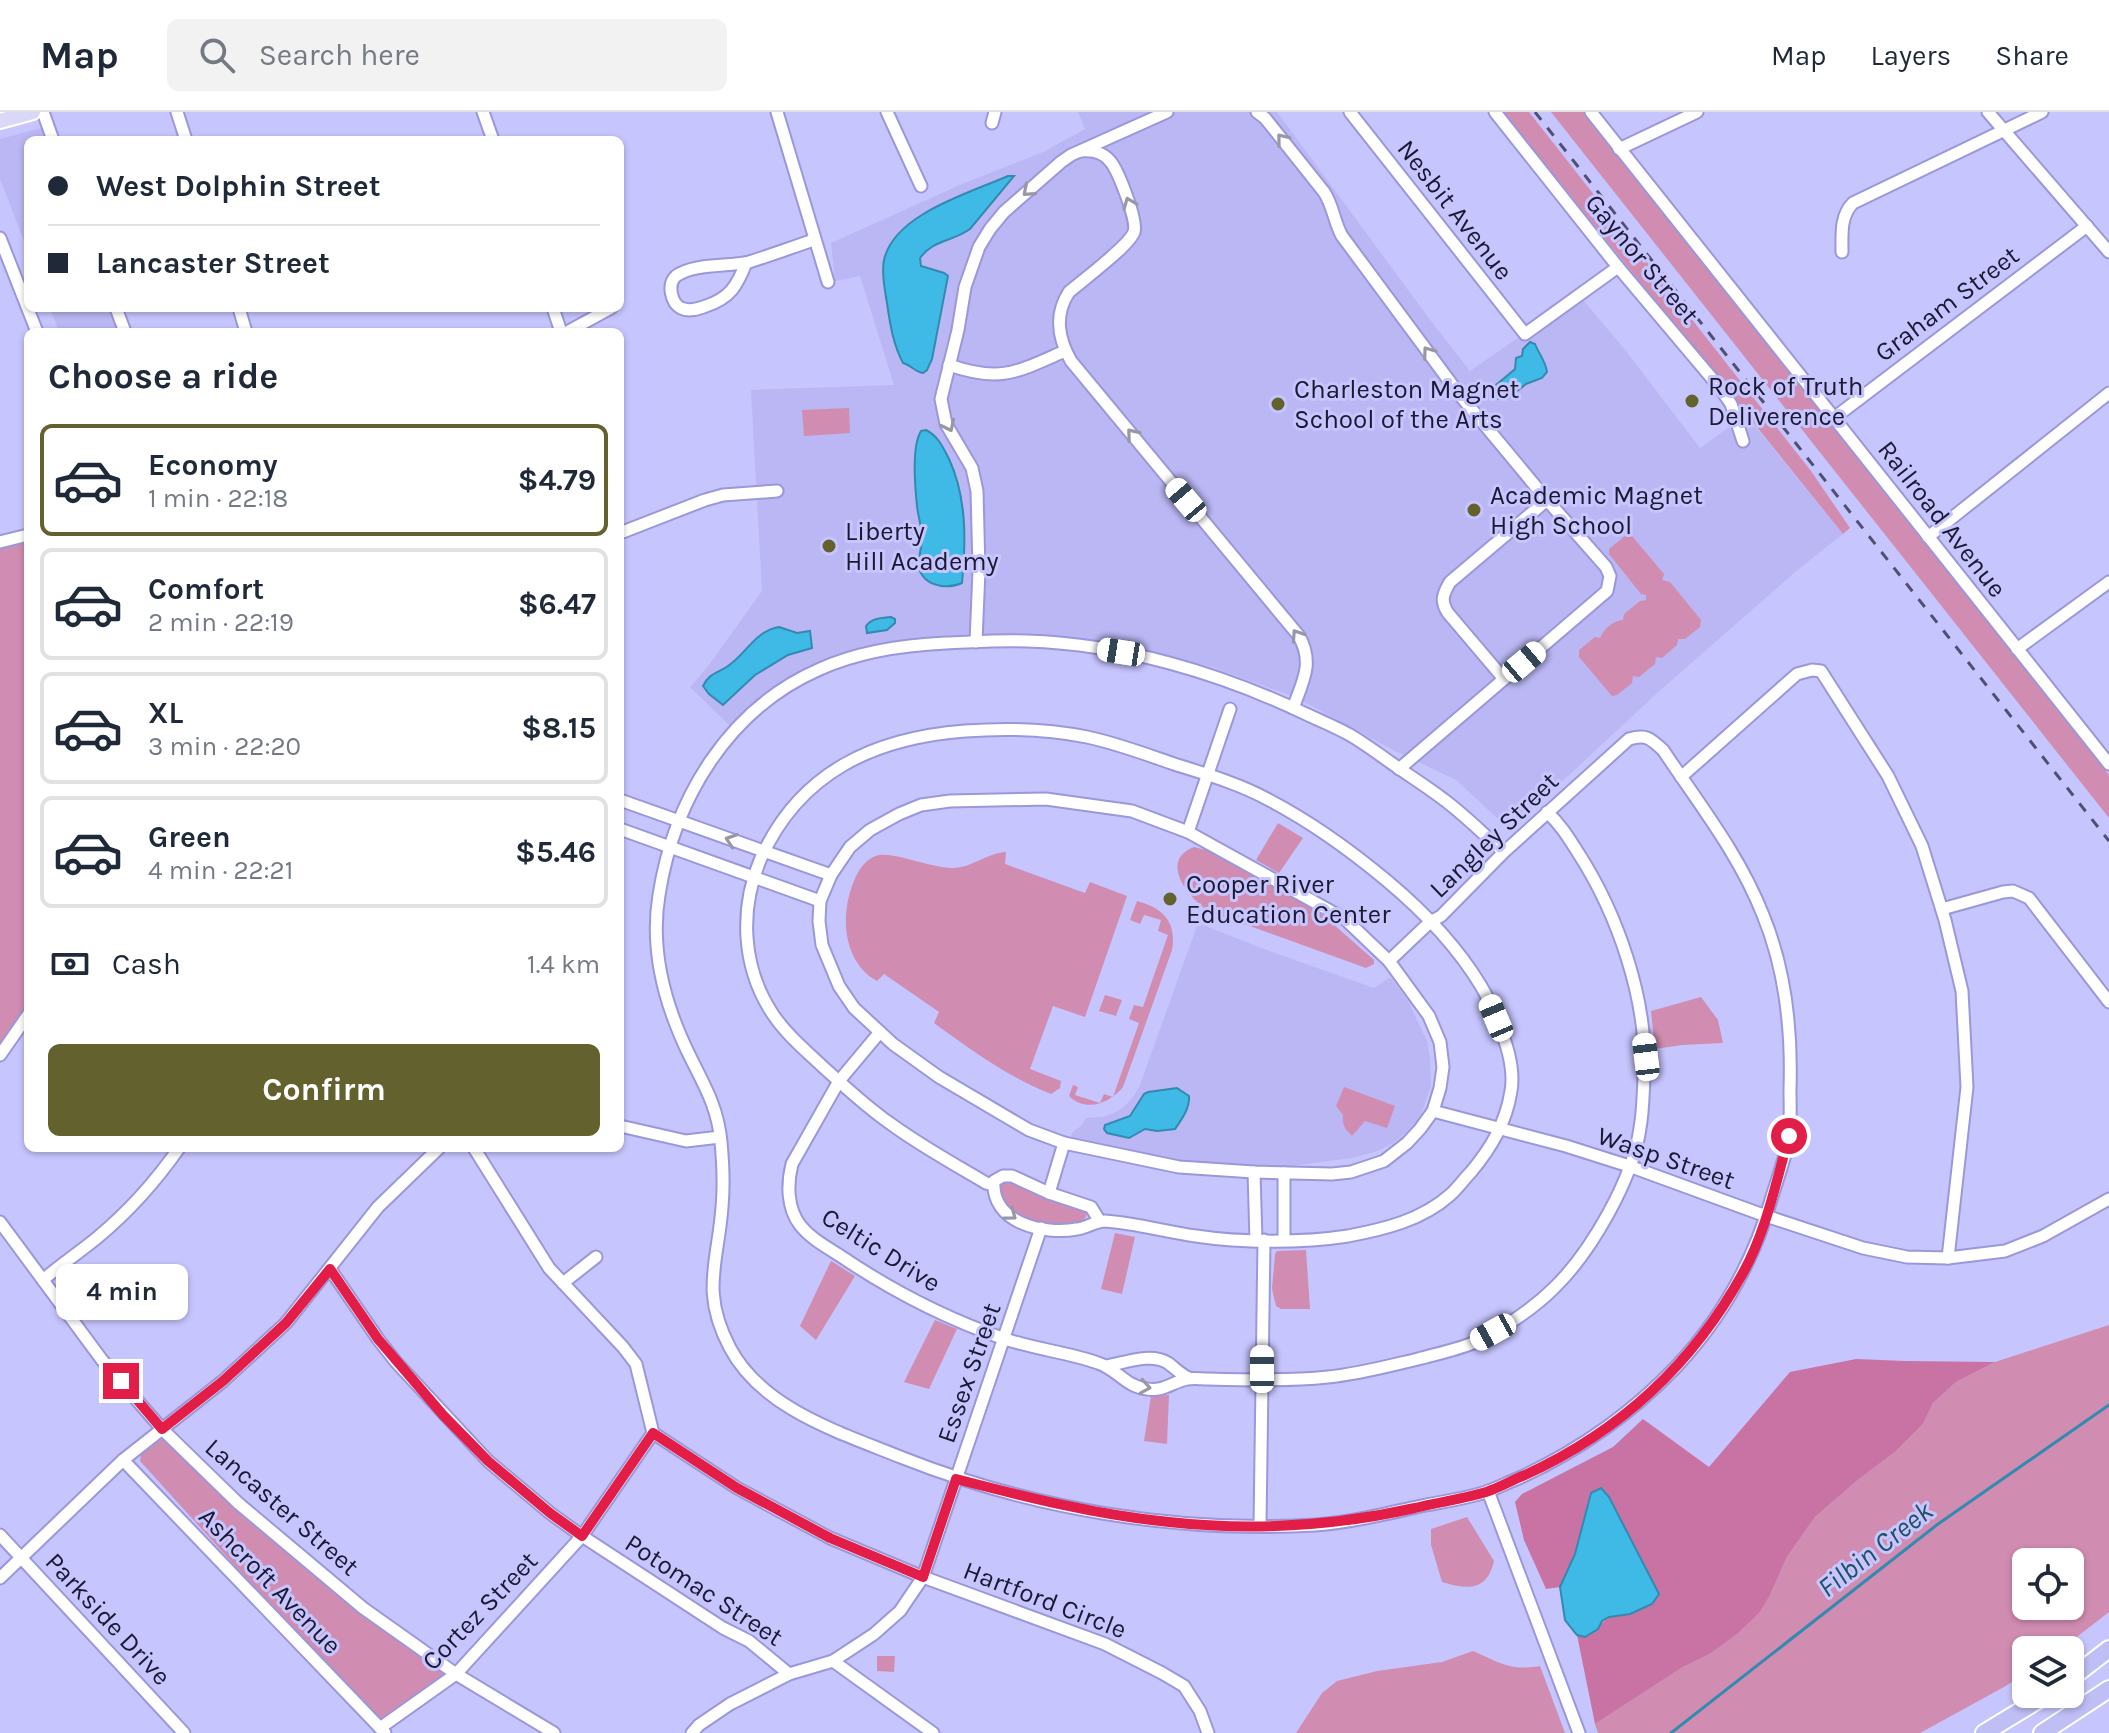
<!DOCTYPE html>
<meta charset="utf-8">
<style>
:root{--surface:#fff;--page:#f2f2f3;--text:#1f2937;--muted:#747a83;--line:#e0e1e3;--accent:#63612d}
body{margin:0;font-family:Karla,sans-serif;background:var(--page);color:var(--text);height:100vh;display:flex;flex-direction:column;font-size:30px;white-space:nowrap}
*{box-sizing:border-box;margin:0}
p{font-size:26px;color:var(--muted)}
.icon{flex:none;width:44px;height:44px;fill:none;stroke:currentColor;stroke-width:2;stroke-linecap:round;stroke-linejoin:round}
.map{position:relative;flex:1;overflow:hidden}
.drawer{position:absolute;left:24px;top:216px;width:600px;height:824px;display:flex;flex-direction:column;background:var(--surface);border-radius:12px;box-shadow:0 2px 6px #0004}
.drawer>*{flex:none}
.banner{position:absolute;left:24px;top:24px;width:600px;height:176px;border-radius:12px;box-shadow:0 2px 6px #0004;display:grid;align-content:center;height:176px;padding:0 24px;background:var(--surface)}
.tools{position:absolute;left:2012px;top:1436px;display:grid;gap:16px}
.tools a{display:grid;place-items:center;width:72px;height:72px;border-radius:12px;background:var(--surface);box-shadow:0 2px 6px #0004;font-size:40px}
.end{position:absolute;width:36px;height:36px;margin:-18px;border:10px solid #e11d48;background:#fff;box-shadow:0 0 0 4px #fff}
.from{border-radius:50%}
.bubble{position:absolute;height:56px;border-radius:12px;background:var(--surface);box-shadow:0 2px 6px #0004;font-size:26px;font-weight:700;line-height:56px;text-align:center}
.car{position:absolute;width:24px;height:48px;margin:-24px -12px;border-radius:10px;box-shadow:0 0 6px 2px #0007;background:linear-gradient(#fff 24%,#345 0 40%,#fff 0 76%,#345 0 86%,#fff 0)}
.banner b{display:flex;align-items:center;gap:28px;height:76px;font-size:30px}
.banner b+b{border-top:2px solid var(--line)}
.banner i{width:20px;height:20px;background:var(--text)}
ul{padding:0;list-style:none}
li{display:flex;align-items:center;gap:24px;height:112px;margin:0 16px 12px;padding:0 8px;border:4px solid var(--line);border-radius:12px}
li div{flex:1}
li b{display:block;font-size:30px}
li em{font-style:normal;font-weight:700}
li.current{border-color:var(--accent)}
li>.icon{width:72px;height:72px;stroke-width:1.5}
h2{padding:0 24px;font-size:36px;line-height:96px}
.pay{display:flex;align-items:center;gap:20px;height:88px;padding:0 24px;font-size:30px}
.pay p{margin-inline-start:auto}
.button{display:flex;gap:16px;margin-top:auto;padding:16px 24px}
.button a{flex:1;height:92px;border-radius:12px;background:var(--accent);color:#fff;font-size:32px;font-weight:700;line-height:92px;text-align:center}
header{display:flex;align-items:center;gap:48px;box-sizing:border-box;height:112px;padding:0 40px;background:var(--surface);border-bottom:2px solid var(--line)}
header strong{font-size:38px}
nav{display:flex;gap:44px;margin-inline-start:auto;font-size:28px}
.search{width:560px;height:72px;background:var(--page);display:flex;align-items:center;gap:20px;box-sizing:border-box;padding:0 28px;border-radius:12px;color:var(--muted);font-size:30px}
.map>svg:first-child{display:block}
</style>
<header>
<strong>Map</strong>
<div class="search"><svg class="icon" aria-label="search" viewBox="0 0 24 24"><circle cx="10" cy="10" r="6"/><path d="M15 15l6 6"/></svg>Search here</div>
<nav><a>Map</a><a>Layers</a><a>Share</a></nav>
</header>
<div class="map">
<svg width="2109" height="1621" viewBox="0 0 2109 1621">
<rect width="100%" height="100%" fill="#c7c5fe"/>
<g fill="#bab7f4">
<polygon points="1078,0 1277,0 1431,209 1470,259 1579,183 1626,239 1700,336 1746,303 1843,422 1795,460 1655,583 1510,718 1456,668 1395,639 1297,586 1215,556 1142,537 1100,531 1019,524 977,524 919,526 861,537 846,542 731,615 690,575 706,557 762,479 751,278 894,273 860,164 835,169 831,131 962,72 1043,40 1085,17"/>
<polygon points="48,14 53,28 28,28 28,139 0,67 0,27"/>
<polygon points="50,196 116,196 125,220 59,220"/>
<polygon points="1198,811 1264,837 1374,876 1390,865 1407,887 1427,929 1430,946 1431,974 1420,1005 1408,1019 1392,1032 1377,1039 1352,1046 1291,1054 1290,1061 1213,1059 1068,1032 1073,1020 1082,1013 1086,1006 1103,1005 1114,1001 1124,995 1134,984 1140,973"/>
</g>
<g fill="#d08db1" fill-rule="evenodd">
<polygon points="1503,0 1529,0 1811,359 1850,416 1843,422"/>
<polygon points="1551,0 1586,0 1621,44 2109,663 2109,706"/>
<polygon points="849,296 850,321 804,324 802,298"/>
<polygon points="28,423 28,903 0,943 0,430"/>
<path d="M1625,424H1632L1664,462L1662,468L1670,470L1701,508L1700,515L1685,527H1678L1677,533L1662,546L1656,545L1655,552L1639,565L1633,564L1632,571L1617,583L1612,584L1579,545V538L1595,525L1600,526C1603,517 1615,508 1623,508L1624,502L1640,489L1646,488V483L1641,482L1609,442V437Z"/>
<polygon points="1278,711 1303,726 1279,761 1256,748"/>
<path d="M1194,735L1206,738L1290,783L1324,804L1374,848V852L1366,856L1208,799C1189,786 1158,749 1194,735Z"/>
<path d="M1006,740L1005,752L1085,781L1090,770L1127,784L1085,905L1053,894L1030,957L1061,969L1060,976L1051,982C1008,965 971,938 934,911L939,900L884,862L877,869C842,849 840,802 854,769C858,758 866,746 879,743C894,740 933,756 953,756C971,756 987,741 1006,740Z"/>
<path d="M1137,789C1163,796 1177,810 1172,838L1123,975C1110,991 1086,1001 1069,984L1073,973L1078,975L1075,983L1100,991L1104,982L1113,985L1139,911L1129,907L1134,893L1143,895L1168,823L1158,819L1161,808L1144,803L1140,812L1130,808Z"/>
<polygon points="1105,883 1122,888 1116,904 1099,899"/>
<polygon points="1701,885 1718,908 1723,931 1682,933 1655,937 1651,899"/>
<path d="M1344,975L1395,994L1387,1016L1365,1009L1352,1024C1345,1017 1342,1013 1343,1003L1336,994Z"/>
<path d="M1007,1067L1089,1097C1087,1103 1085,1108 1079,1112C1063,1122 1021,1109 1008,1097C1003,1092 1000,1081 998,1074L1001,1069Z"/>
<polygon points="1115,1121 1135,1125 1122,1182 1101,1177"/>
<polygon points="1306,1138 1310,1197 1281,1197 1276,1194 1272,1177 1275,1142 1277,1139"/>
<polygon points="831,1149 855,1164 816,1228 800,1214"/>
<polygon points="935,1208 957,1217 929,1277 904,1270"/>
<path d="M2109,1213V1500L2060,1538H2026V1561L2004,1575L1920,1621H1598L1595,1612L1683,1555L1708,1543L1770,1483L1787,1445L1815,1405L1859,1367L1895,1340L1923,1312L1933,1291L1956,1270L1995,1250ZM2026,1450H2070V1494H2026Z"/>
<polygon points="1169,1283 1167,1332 1144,1329 1151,1284"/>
<polygon points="165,1326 308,1459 379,1515 443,1561 442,1565 396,1602 380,1608 377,1606 237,1456 140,1349 141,1342 154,1331"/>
<path d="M1467,1405L1494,1449C1487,1479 1468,1478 1442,1470L1431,1433V1417Z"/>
<path d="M1473,1539C1501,1551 1509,1559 1540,1554L1565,1621H1296L1322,1581L1337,1569L1377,1559L1442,1550Z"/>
<polygon points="877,1544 895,1544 894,1560 877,1559"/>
</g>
<polygon fill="#c973a4" points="1856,1247 1905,1249 1995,1250 1956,1270 1933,1291 1923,1312 1895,1340 1859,1367 1815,1405 1787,1445 1770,1483 1759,1501 1738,1521 1708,1543 1683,1555 1595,1612 1577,1523 1585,1525 1609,1505 1630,1502 1652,1492 1659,1482 1609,1385 1601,1376 1590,1381 1575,1442 1560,1475 1546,1477 1524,1428 1515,1390 1522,1382 1613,1335 1643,1307 1709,1355 1790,1260"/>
<g fill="#3fbae6" stroke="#3489b0" stroke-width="2">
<path d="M1008,64H1014L970,117C952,130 934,127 920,146L921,154L944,161L948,164L932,247L927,258L923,261C915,260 911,253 903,251C893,232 890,212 887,191C885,178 881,161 884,148C894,102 970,81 1008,64Z"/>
<path d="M1530,230L1535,232C1539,242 1546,250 1547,260L1542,266L1526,272L1507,287H1498L1493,278L1495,274L1515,257L1516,246L1522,244L1523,237Z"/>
<path d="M926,318C938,324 943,335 949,347C967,386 966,429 962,471C949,477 930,475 922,463C915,453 922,437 922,426C922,415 918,405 917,394C915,375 911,335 921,319Z"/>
<path d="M891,505L895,507V511L887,518L867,521L866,514C872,506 881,506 891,505Z"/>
<path d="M779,515L797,521L810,519L812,536L788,543L755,563L723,593L709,582L703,574C709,561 718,561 728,554C747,541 755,519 779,515Z"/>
<path d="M1177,976L1189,984C1190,996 1182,1007 1175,1017L1157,1019L1145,1017L1129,1026L1107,1021L1104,1017L1105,1013L1130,1004L1144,982L1148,980Z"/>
<polygon points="1601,1376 1609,1385 1659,1482 1652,1492 1630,1502 1609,1505 1602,1509 1598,1517 1585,1525 1577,1523 1565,1508 1560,1475 1575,1442 1591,1381"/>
</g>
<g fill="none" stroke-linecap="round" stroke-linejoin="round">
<polyline stroke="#3489b0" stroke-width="3" points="1671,1621 1938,1412 2109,1293"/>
<g stroke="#9b97db" stroke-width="15">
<g id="minor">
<polyline points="43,0 53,28"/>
<polyline points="177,0 186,28"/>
<polyline points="483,0 493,28"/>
<polyline points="777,0 828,170"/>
<polyline points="887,0 921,74"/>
<path d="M1257,0L1265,6L1324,80C1333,93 1334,110 1342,124L1459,282L1547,388"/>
<polyline points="1350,0 1525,222 1618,155"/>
<polyline points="1495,0 1618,155 1720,276 1731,292 1743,329"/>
<polyline points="1591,0 2109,652"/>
<polyline points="1988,0 2109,140"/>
<polyline points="992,11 995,0"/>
<polyline points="1619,37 1697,0"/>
<path d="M1081,39C1091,38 1103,40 1110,49C1118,58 1138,109 1134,120C1129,134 1083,168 1069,180C1054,203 1058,226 1071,249L1299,524C1314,551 1303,569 1293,596"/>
<polyline points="0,126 37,220"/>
<path d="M1842,140C1842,123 1840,104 1853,91L2042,0"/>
<path d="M746,151C737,174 730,186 706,194C698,197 689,200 681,196C671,191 667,172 676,164C694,151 728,155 749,150C771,143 793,135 814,128"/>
<polyline points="116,196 125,220"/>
<polyline points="239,196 246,220"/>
<polyline points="553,196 561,220"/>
<polyline points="567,220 611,196"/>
<path d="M949,253C1001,271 1017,260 1065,239"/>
<polyline points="1834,306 2087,114"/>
<polyline points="620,421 705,388 723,383 777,379"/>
<polyline points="1928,425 2109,281"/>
<polyline points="0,430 28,423"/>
<polyline points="976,530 979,458 977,379 972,356 946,312 941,287 958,218 965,175 979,135 990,117 1004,100 1061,50 1071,43 1167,0"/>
<polyline points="2017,537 2109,470"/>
<path d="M1399,657L1607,479L1610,464L1606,455L1547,388L1450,470C1443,482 1440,489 1448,501L1504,567"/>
<polyline points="1681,665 1797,562 1812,558 1821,559 1888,664 1922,734 1945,808 1962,879 1967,975 1948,1146"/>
<polygon points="1046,687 1132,699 1188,720 1345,807 1389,849 1429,904 1440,930 1443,955 1440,976 1433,999 1420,1017 1407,1031 1384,1049 1351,1060 1332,1062 1254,1060 1179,1055 1064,1031 1029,1018 939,965 893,932 854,896 839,874 822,833 819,809 820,789 831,763 850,735 870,718 899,702 921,693 950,689"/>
<polyline points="620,688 831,763"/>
<polyline points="620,717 820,789"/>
<polyline points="1188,720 1230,597"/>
<polyline points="1942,797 2003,780 2013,779 2029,786 2109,890"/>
<path d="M1389,849L1430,810L1441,804L1504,740L1629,627C1646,622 1650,626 1663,638C1699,692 1739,742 1763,803C1786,859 1792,917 1790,977C1790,993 1791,1010 1789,1026C1785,1047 1777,1068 1771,1088C1753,1150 1720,1208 1676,1255C1631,1302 1578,1339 1519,1366C1509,1370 1499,1375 1489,1379C1469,1386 1447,1389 1426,1393C1390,1401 1353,1410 1315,1413C1176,1421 1032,1397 903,1346C842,1321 763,1298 730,1236C700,1179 718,1151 722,1095C724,1074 723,1051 721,1030C717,987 697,963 681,925C662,881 651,831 659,783C674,687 728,597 820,557C860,539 903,533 946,531C973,530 1000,528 1027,529C1123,532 1220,561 1306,602C1321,609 1336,615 1350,623C1364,631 1377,641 1390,650C1408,663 1426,674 1443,687C1465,703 1484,723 1504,740"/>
<path d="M880,920L839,969L792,1052C787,1072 787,1096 800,1113C810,1126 825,1134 839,1143C889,1177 945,1206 1002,1226C1033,1237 1067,1240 1098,1251C1117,1257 1126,1275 1147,1277C1163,1280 1172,1270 1187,1267C1194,1266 1201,1267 1208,1267C1248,1268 1289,1269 1328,1265C1359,1262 1388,1254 1418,1247C1436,1242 1456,1238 1473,1231C1501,1218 1532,1198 1554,1176C1591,1140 1633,1067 1640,1016C1643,1000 1643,983 1644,966C1649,891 1618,802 1577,739C1568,725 1560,712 1547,700"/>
<polyline points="0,943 28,903"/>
<polyline points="1433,999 1566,1034 1629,1054 1766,1104 1863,1136 1907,1145 1948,1146 2005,1139 2043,1124 2109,1087"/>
<polyline points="620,1014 686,1029 720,1025"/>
<polyline points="474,1036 549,1156 623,1235 636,1252 653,1321 737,1376 830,1426 923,1465 1041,1116"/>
<polyline points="1254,1060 1256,1129"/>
<polyline points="1284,1061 1284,1128"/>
<path d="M993,1073L986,1071C954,1052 921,1034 891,1012C866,995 844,974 821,953C804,937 785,921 772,901C742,855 739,797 761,746C800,660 874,626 965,619C1005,616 1047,617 1087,625C1116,631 1145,642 1174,652C1206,662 1240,672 1269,688C1311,710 1350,738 1386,768C1422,798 1457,834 1481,874C1488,885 1493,898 1498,911C1507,932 1515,956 1511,979C1506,1011 1491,1036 1471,1060C1464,1067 1458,1076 1450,1083C1422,1108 1385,1117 1348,1124C1303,1131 1241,1131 1196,1124C1167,1120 1135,1111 1105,1109C1095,1109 1087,1116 1077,1117C1043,1123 991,1111 994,1069L1003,1064H1012L1049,1081L1091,1095L1099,1108"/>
<polyline points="1049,1081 1064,1031"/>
<polyline points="0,1110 102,1248 162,1317 238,1391 363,1496 456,1562 554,1621"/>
<polyline points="330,1157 378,1227 396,1250 488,1349 550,1401 582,1424 723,1516 749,1529 789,1562"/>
<path d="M43,1168C60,1153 80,1140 98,1125C128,1100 156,1069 179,1036"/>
<polyline points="563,1171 596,1145"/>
<path d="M1106,1254C1124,1251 1151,1240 1168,1251C1176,1257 1180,1262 1189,1266"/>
<polyline points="123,1348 385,1621"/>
<polyline points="1488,1379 1579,1621"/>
<polyline points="1260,1413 1264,1128"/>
<polyline points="0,1423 184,1621"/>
<polyline points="0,1466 123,1348 223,1269 286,1211 378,1095 439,1036"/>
<polyline points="833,1549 933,1621"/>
<polyline points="380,1616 456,1562 582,1424 653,1321"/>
<polyline points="692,1621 699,1613 730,1592 789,1562 833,1549 874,1522 900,1499 923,1465 1105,1532 1162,1561 1184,1574 1200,1599 1208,1621"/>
</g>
</g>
<g stroke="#fff" stroke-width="18">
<polyline id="major" points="0,9 33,0"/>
</g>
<g stroke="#fff" stroke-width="20">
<g id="highway">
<polyline points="2070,1567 2109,1537"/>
<polyline points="1984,1621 2048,1582"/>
<polyline points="2042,1621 2109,1577"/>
</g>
</g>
<use href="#minor" stroke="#fff" stroke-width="11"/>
<use href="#major" stroke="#d9d8f9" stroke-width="14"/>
<use href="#highway" stroke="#bfbef5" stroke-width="16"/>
<polyline stroke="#504e72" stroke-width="3" stroke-dasharray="10 10" stroke-linecap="butt" points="1535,0 2109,729"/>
</g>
<defs><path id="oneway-chevron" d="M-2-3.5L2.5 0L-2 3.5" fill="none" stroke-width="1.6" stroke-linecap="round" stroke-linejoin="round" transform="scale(2)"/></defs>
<g stroke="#9897a3">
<use href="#oneway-chevron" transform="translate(1282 27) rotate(-129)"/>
<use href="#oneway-chevron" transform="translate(1028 79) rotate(139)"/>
<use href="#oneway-chevron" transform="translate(1129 91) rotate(-112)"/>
<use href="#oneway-chevron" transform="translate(1428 240) rotate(-126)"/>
<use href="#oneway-chevron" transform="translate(949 314) rotate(64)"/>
<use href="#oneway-chevron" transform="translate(1132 322) rotate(-130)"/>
<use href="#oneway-chevron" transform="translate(1297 523) rotate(-124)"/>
<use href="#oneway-chevron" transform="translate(731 728) rotate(-161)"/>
<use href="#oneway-chevron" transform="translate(1011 1103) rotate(37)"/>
<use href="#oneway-chevron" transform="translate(1145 1275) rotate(9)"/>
</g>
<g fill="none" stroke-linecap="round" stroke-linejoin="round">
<path stroke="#e11d48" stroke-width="10" d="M121,1269L162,1317L223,1269L286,1211L330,1157L378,1227L443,1303L488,1349L550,1401L582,1424L653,1321L737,1376L830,1426L923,1465L956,1367C1026,1385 1097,1403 1169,1410C1251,1419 1335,1414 1415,1396C1439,1390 1463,1387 1486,1380C1499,1376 1512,1368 1525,1363C1619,1320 1693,1252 1743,1161C1766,1120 1776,1070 1789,1024"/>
</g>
<g fill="#63612d" stroke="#c7c5fe" stroke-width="3">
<circle cx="1692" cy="289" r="8"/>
<circle cx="1278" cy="292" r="8"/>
<circle cx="1474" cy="398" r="8"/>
<circle cx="829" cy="434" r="8"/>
<circle cx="1170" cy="787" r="8"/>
</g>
<g text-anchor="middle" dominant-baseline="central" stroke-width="6" stroke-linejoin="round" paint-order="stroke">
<g font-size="26" fill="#1a1832" stroke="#c7c5fe">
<text transform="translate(1455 98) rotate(52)">Nesbit Avenue</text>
<text transform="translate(1642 147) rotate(50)">Gaynor Street</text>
<text transform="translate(1947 192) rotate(-37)">Graham Street</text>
<text transform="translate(1942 407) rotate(52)">Railroad Avenue</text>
<text transform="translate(1494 723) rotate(-44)">Langley Street</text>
<text transform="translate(1666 1046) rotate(19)">Wasp Street</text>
<text transform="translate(881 1138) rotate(32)">Celtic Drive</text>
<text transform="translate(969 1261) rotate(-71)">Essex Street</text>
<text transform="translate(282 1395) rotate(41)">Lancaster Street</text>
<text transform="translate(270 1469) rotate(46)">Ashcroft Avenue</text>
<text transform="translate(704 1478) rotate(33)">Potomac Street</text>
<text transform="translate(1045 1488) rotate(21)">Hartford Circle</text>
<text transform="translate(480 1499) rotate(-46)">Cortez Street</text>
<text transform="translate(108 1507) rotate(47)">Parkside Drive</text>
</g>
<g font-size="26" fill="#1a1832" stroke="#c7c5fe" text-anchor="start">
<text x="1708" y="274">Rock of Truth<tspan x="1708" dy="30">Deliverence</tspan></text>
<text x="1294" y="277">Charleston Magnet<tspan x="1294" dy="30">School of the Arts</tspan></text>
<text x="1490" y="383">Academic Magnet<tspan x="1490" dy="30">High School</tspan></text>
<text x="845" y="419">Liberty<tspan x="845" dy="30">Hill Academy</tspan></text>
<text x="1186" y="772">Cooper River<tspan x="1186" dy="30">Education Center</tspan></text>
</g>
<g font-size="28" font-style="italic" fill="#1e5062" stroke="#c7c5fe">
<text transform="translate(1875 1437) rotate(-38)">Filbin Creek</text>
</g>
</g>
</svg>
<div class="tools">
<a><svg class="icon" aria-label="locate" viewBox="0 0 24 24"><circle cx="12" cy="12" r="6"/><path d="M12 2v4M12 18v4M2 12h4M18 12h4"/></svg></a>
<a><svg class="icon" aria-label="layers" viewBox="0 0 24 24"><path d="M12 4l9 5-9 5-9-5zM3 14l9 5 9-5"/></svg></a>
</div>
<i class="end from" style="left:1789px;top:1024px"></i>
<i class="end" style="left:121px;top:1269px"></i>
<div class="bubble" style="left:56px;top:1152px;width:132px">4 min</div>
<i class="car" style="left:1186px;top:388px;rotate:320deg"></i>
<i class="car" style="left:1121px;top:540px;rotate:279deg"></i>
<i class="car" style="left:1524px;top:550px;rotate:50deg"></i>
<i class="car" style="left:1496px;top:906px;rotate:337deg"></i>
<i class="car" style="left:1646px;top:945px;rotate:353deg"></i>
<i class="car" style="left:1493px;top:1220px;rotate:241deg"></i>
<i class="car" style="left:1262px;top:1257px;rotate:0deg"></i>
<div class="banner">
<b><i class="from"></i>West Dolphin Street</b>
<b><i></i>Lancaster Street</b>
</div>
<section class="drawer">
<h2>Choose a ride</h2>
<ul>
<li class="current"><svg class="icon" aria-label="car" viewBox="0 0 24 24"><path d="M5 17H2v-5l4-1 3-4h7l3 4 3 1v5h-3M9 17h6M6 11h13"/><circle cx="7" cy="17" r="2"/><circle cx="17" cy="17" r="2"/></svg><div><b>Economy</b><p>1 min · 22:18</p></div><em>$4.79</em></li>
<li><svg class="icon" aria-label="car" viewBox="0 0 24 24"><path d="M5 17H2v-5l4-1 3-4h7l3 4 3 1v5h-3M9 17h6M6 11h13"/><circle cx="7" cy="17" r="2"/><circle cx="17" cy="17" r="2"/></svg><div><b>Comfort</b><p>2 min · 22:19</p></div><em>$6.47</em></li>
<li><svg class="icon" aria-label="car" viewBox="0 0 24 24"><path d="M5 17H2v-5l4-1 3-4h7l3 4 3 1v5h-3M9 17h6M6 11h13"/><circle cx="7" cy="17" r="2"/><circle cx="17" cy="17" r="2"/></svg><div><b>XL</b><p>3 min · 22:20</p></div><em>$8.15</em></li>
<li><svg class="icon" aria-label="car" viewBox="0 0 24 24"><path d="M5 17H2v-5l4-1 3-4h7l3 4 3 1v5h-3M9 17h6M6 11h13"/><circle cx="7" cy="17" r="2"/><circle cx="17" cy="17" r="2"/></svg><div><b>Green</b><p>4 min · 22:21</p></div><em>$5.46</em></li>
</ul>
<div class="pay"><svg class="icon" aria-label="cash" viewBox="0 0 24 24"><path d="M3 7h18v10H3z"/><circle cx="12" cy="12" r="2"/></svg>Cash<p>1.4 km</p></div>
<div class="button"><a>Confirm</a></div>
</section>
</div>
